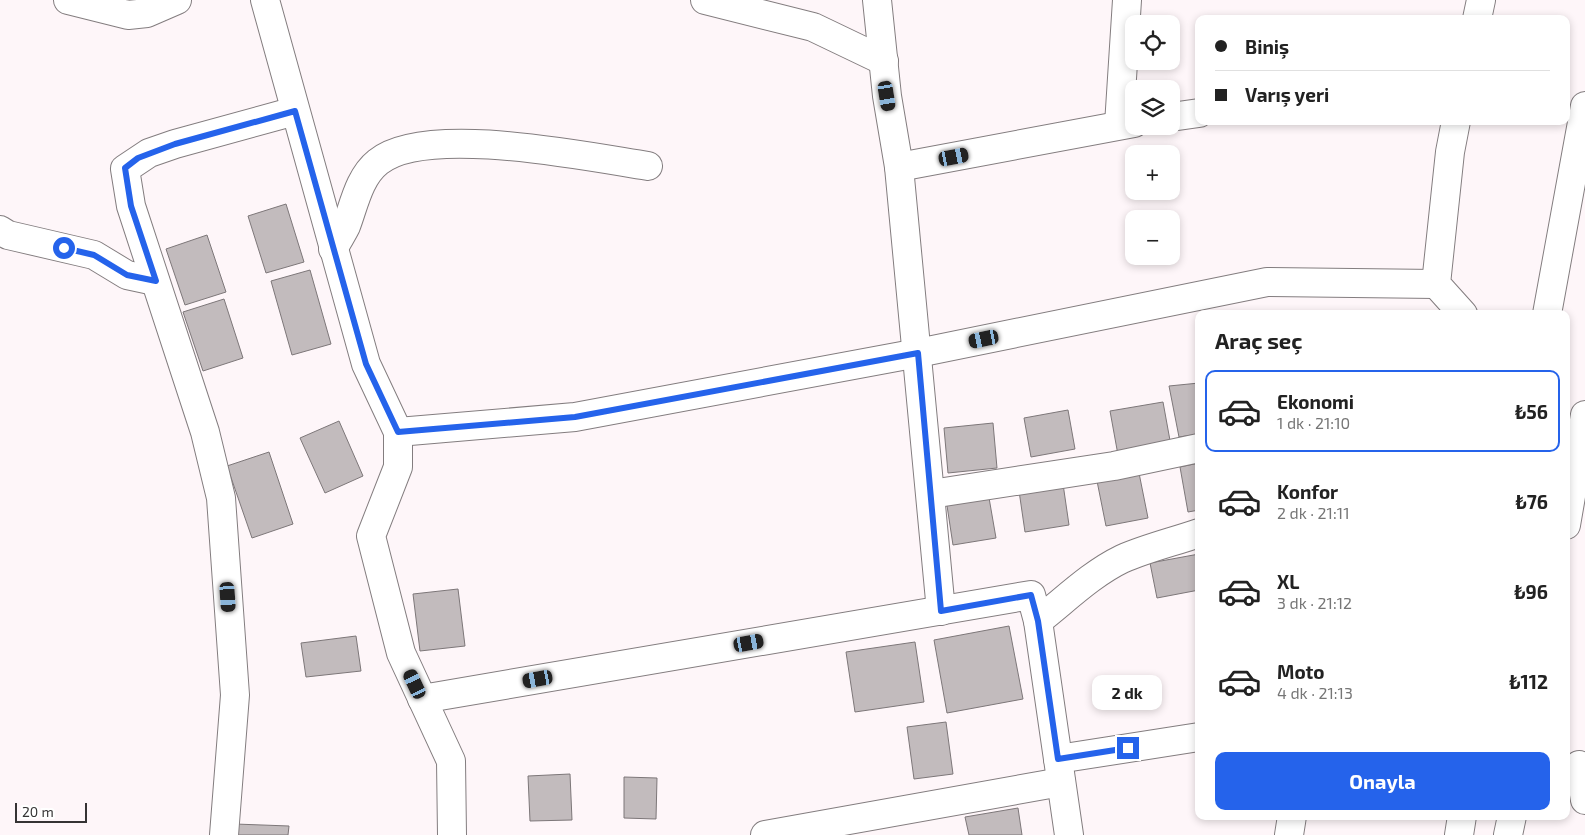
<!DOCTYPE html>
<html lang="tr">
<meta charset="utf-8">
<style>
:root{--surface:#fff;--page:#f2f2f2;--text:#222;--muted:#767676;--line:#e0e0e0;--accent:#2563eb}
body{margin:0;font-family:"Exo 2",sans-serif;background:var(--page);color:var(--text);height:100vh;display:flex;flex-direction:column;font-size:19px;white-space:nowrap}
*{box-sizing:border-box;margin:0}
p{font-size:16px;color:var(--muted)}
.icon{flex:none;width:28px;height:28px;fill:none;stroke:currentColor;stroke-width:2;stroke-linecap:round;stroke-linejoin:round}
.map{position:relative;flex:1;overflow:hidden}
.drawer{position:absolute;left:1195px;top:310px;width:375px;height:510px;display:flex;flex-direction:column;background:var(--surface);border-radius:10px;box-shadow:0 2px 8px #0003}
.drawer>*{flex:none}
.banner{position:absolute;left:1195px;top:15px;width:375px;height:110px;border-radius:10px;box-shadow:0 2px 8px #0003;display:grid;align-content:center;height:110px;padding:0 20px;background:var(--surface)}
.fabs{position:absolute;left:1125px;top:15px;display:grid;gap:10px}
.fabs a{display:grid;place-items:center;width:55px;height:55px;border-radius:10px;background:var(--surface);box-shadow:0 2px 8px #0003;font-size:25px}
.scale{position:absolute;left:15px;bottom:12px;width:72px;box-sizing:border-box;padding-left:5px;border:2px solid #353334;border-top:0;font-size:14px;line-height:18px;white-space:nowrap;color:#353334;-webkit-text-stroke:4px #fff;paint-order:stroke}
.end{position:absolute;width:22px;height:22px;margin:-11px;border:6px solid #2563eb;background:#fff;box-shadow:0 0 0 2px #fff}
.from{border-radius:50%}
.bubble{position:absolute;height:35px;border-radius:10px;background:var(--surface);box-shadow:0 2px 8px #0003;font-size:16px;font-weight:700;line-height:35px;text-align:center}
.car{position:absolute;width:15px;height:30px;margin:-15px -8px;border-radius:6px;box-shadow:0 0 4px 1px #0007;background:linear-gradient(#222 24%,#8ab4d8 0 40%,#222 0 76%,#8ab4d8 0 86%,#222 0)}
.banner b{display:flex;align-items:center;gap:18px;height:48px;font-size:19px}
.banner b+b{border-top:1px solid var(--line)}
.banner i{width:12px;height:12px;background:var(--text)}
ul{padding:0;list-style:none}
li{display:flex;align-items:center;gap:15px;height:82px;margin:0 10px 8px;padding:0 10px;border:2px solid transparent;border-radius:10px}
li div{flex:1}
li b{display:block;font-size:19px}
li em{font-style:normal;font-weight:700}
li.current{border-color:var(--accent)}
li>.icon{width:45px;height:45px;stroke-width:1.5}
h2{padding:0 20px;font-size:22px;line-height:60px}
.action{display:flex;gap:10px;margin-top:auto;padding:10px 20px}
.action a{flex:1;height:58px;border-radius:10px;background:var(--accent);color:#fff;font-size:20px;font-weight:700;line-height:58px;text-align:center}
.map>svg:first-child{display:block}
</style>
<div class="map">
<svg width="1585" height="835" viewBox="0 0 1585 835">
<rect width="100%" height="100%" fill="#fef6f9"/>
<g fill="#c2bbbd" stroke="#7d7779">
<polygon points="286,204 304,262 266,273 248,216"/>
<polygon points="207,235 226,292 185,305 166,249"/>
<polygon points="310,270 331,344 292,355 271,281"/>
<polygon points="224,299 243,358 203,371 183,312"/>
<polygon points="1199,383 1199,434 1179,437 1169,386"/>
<polygon points="1163,402 1171,446 1118,455 1110,411"/>
<polygon points="1068,410 1075,449 1031,457 1024,418"/>
<polygon points="339,421 363,476 325,493 300,438"/>
<polygon points="993,423 997,468 948,473 944,428"/>
<polygon points="269,452 293,524 252,538 227,466"/>
<polygon points="1199,463 1199,510 1188,512 1180,467"/>
<polygon points="1139,473 1148,518 1106,526 1097,481"/>
<polygon points="1062,477 1069,525 1025,532 1018,484"/>
<polygon points="988,492 996,538 953,545 946,499"/>
<polygon points="1199,554 1199,590 1157,598 1150,563"/>
<polygon points="458,589 465,646 420,651 413,594"/>
<polygon points="1009,626 1023,699 947,713 934,640"/>
<polygon points="356,636 361,671 306,677 301,643"/>
<polygon points="915,642 924,702 855,712 846,652"/>
<polygon points="946,722 953,774 914,779 907,727"/>
<polygon points="570,774 572,820 530,821 528,776"/>
<polygon points="624,777 657,778 656,819 624,818"/>
<polygon points="1018,808 1022,835 969,835 965,817"/>
<polygon points="235,824 289,826 288,835 235,835"/>
</g>
<g fill="none" stroke-linecap="round" stroke-linejoin="round">
<g stroke="#837d7f" stroke-width="30">
<g id="minor">
<polyline points="68,0 128,15 147,13 177,0"/>
<polyline points="265,0 366,364 398,432 398,467 371,536 401,653 451,761 452,835"/>
<polyline points="705,0 813,27 884,61"/>
<polyline points="877,0 887,96 899,167"/>
<polyline points="1477,19 1481,0"/>
<polyline points="1171,117 1199,113"/>
<polyline points="1456,121 1450,152 1436,284 1463,314"/>
<polyline points="1119,125 1127,0"/>
<polyline points="0,230 8,235 94,255 127,275 155,281"/>
<path d="M333,249C337,242 342,234 346,226C354,205 359,177 378,162C425,123 589,157 648,166"/>
<polyline points="398,432 575,417 918,353 1267,282 1436,284"/>
<polyline points="931,494 1114,466 1199,448"/>
<polyline points="941,611 899,167 1134,123"/>
<path d="M1038,621C1065,600 1091,574 1122,559C1147,548 1173,542 1199,533"/>
<polyline points="422,699 1031,595 1038,621 1069,835"/>
<polyline points="1058,759 1199,737"/>
<polyline points="1579,765 1585,800"/>
<polyline points="224,835 235,695 221,498 205,432 131,206 125,169 149,153 175,144 295,111"/>
<polyline points="765,835 1061,782"/>
<polyline points="1289,835 1292,816"/>
</g>
</g>
<g stroke="#837d7f" stroke-width="30">
<g id="major">
<polyline points="1547,314 1585,106"/>
<polyline points="1566,525 1585,415"/>
<polyline points="1459,835 1462,816"/>
<polyline points="1508,835 1512,816"/>
</g>
</g>
<use href="#minor" stroke="#fff" stroke-width="28"/>
<use href="#major" stroke="#fff" stroke-width="28"/>
</g>
<g fill="none" stroke-linecap="round" stroke-linejoin="round">
<polyline stroke="#2563eb" stroke-width="6" points="64,248 94,255 127,275 156,281 131,206 125,168 138,158 175,144 295,111 366,364 398,432 575,417 918,353 941,611 1031,595 1038,621 1058,759 1128,748"/>
</g>
</svg>
<div class="fabs">
<a><svg class="icon" aria-label="locate" viewBox="0 0 24 24"><circle cx="12" cy="12" r="6"/><path d="M12 2v4M12 18v4M2 12h4M18 12h4"/></svg></a>
<a><svg class="icon" aria-label="layers" viewBox="0 0 24 24"><path d="M12 4l9 5-9 5-9-5zM3 14l9 5 9-5"/></svg></a>
<a>+</a>
<a>−</a>
</div>
<div class="scale">20 m</div>
<i class="end from" style="left:64px;top:248px"></i>
<i class="end" style="left:1128px;top:748px"></i>
<div class="bubble" style="left:1092px;top:675px;width:70px">2 dk</div>
<i class="car" style="left:887px;top:96px;rotate:171deg"></i>
<i class="car" style="left:954px;top:157px;rotate:79deg"></i>
<i class="car" style="left:984px;top:339px;rotate:258deg"></i>
<i class="car" style="left:228px;top:597px;rotate:176deg"></i>
<i class="car" style="left:749px;top:643px;rotate:80deg"></i>
<i class="car" style="left:538px;top:679px;rotate:260deg"></i>
<i class="car" style="left:415px;top:684px;rotate:335deg"></i>
<div class="banner">
<b><i class="from"></i>Biniş</b>
<b><i></i>Varış yeri</b>
</div>
<section class="drawer">
<h2>Araç seç</h2>
<ul>
<li class="current"><svg class="icon" aria-label="car" viewBox="0 0 24 24"><path d="M5 17H2v-5l4-1 3-4h7l3 4 3 1v5h-3M9 17h6M6 11h13"/><circle cx="7" cy="17" r="2"/><circle cx="17" cy="17" r="2"/></svg><div><b>Ekonomi</b><p>1 dk · 21:10</p></div><em>₺56</em></li>
<li><svg class="icon" aria-label="car" viewBox="0 0 24 24"><path d="M5 17H2v-5l4-1 3-4h7l3 4 3 1v5h-3M9 17h6M6 11h13"/><circle cx="7" cy="17" r="2"/><circle cx="17" cy="17" r="2"/></svg><div><b>Konfor</b><p>2 dk · 21:11</p></div><em>₺76</em></li>
<li><svg class="icon" aria-label="car" viewBox="0 0 24 24"><path d="M5 17H2v-5l4-1 3-4h7l3 4 3 1v5h-3M9 17h6M6 11h13"/><circle cx="7" cy="17" r="2"/><circle cx="17" cy="17" r="2"/></svg><div><b>XL</b><p>3 dk · 21:12</p></div><em>₺96</em></li>
<li><svg class="icon" aria-label="car" viewBox="0 0 24 24"><path d="M5 17H2v-5l4-1 3-4h7l3 4 3 1v5h-3M9 17h6M6 11h13"/><circle cx="7" cy="17" r="2"/><circle cx="17" cy="17" r="2"/></svg><div><b>Moto</b><p>4 dk · 21:13</p></div><em>₺112</em></li>
</ul>
<div class="action"><a>Onayla</a></div>
</section>
</div>
